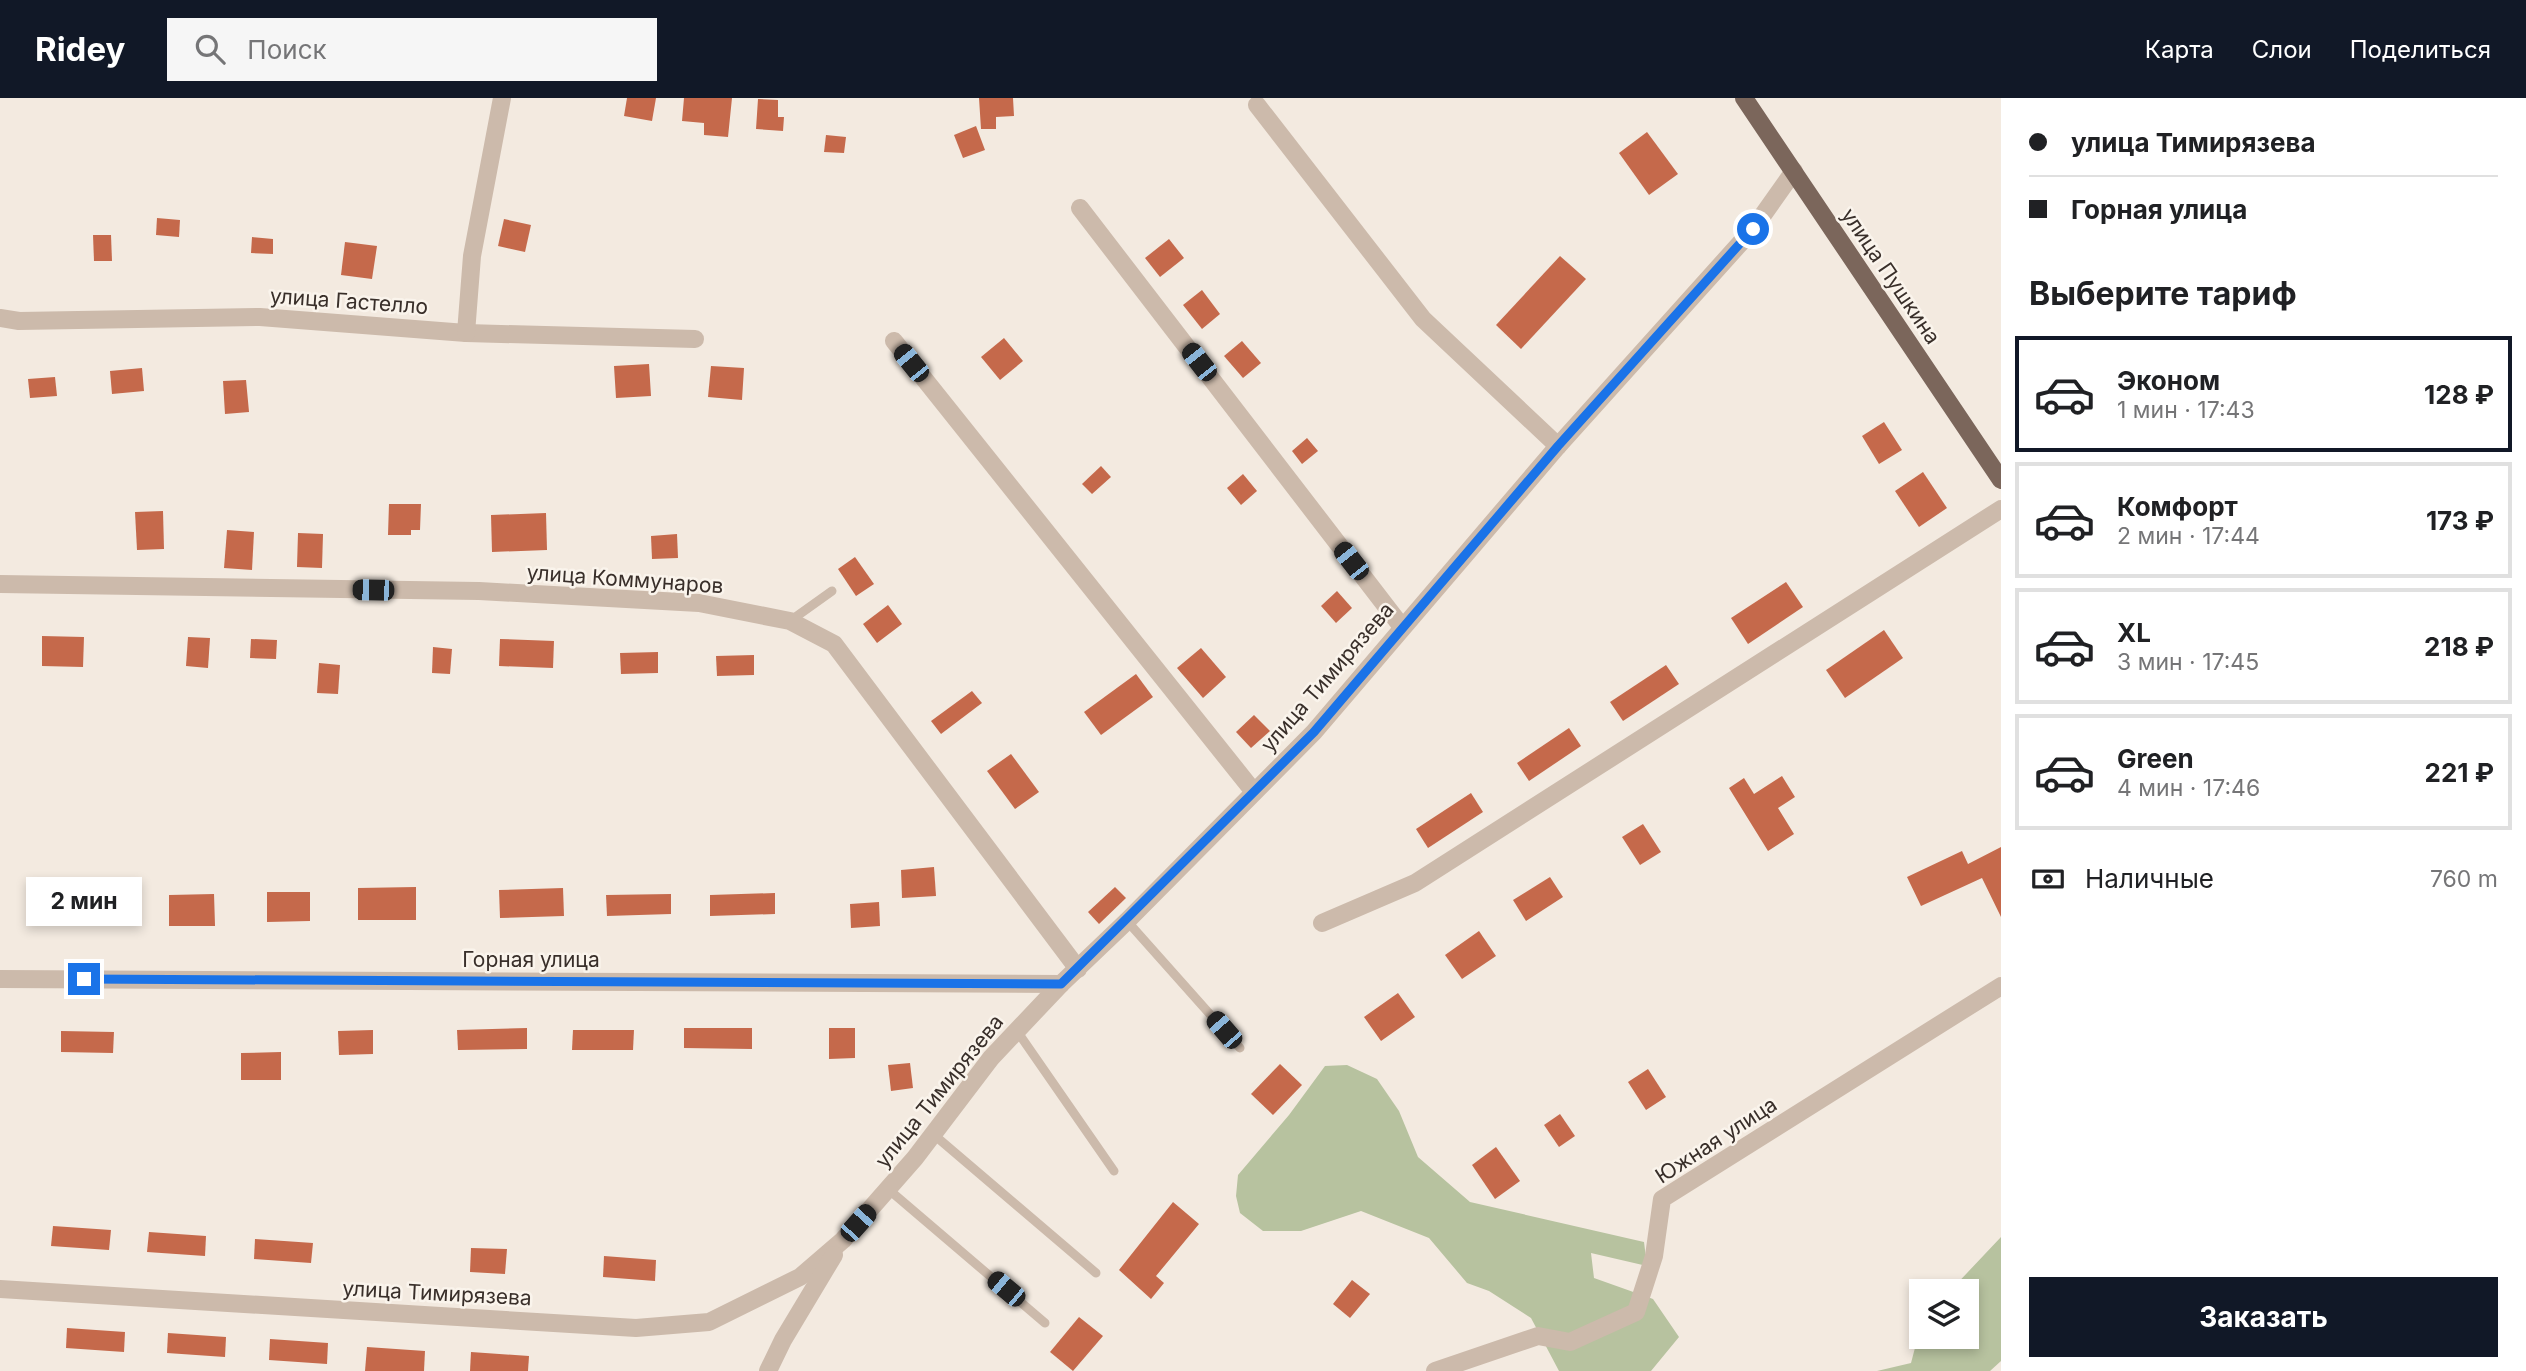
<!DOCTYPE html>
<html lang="ru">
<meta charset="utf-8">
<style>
:root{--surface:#fff;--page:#f6f6f6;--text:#202124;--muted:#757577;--line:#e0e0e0;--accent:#111827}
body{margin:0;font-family:Inter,sans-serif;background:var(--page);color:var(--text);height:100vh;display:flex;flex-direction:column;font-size:26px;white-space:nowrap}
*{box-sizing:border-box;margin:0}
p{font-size:23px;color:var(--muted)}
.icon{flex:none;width:38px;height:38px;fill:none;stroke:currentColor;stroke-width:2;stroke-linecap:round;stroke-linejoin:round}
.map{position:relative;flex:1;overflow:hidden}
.panel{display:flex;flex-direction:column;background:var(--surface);width:525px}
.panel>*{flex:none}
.guide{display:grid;align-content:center;height:154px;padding:0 28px;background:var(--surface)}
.controls{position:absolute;left:1909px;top:1181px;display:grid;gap:14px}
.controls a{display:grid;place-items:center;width:70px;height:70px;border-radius:0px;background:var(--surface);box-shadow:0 4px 10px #0003;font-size:35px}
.end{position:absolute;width:32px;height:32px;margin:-16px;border:9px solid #1a73e8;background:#fff;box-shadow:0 0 0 4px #fff}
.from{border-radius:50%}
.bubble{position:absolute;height:49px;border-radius:0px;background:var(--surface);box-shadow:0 4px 10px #0003;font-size:23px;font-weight:700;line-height:49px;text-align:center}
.car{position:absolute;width:21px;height:42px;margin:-21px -10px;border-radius:9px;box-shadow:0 0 5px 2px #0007;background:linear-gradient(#222 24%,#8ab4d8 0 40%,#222 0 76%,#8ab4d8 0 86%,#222 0)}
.guide b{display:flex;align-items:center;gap:24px;height:66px;font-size:26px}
.guide b+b{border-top:2px solid var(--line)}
.guide i{width:18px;height:18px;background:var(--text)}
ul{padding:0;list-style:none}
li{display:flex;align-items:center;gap:21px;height:116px;margin:0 14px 10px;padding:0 14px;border:4px solid var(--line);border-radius:0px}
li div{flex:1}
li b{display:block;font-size:26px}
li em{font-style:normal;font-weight:700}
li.current{border-color:var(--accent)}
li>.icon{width:63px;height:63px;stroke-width:1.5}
h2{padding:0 28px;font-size:32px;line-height:84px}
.pay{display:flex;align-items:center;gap:18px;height:77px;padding:0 28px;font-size:26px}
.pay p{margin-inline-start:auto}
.button{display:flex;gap:14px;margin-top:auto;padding:14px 28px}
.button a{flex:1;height:80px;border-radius:0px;background:var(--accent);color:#fff;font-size:28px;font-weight:700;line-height:80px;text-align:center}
header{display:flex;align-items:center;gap:42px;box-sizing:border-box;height:98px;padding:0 35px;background:var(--accent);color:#fff}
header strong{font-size:33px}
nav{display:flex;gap:38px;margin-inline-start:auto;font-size:24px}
.search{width:490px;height:63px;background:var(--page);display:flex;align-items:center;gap:18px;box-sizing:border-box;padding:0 24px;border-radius:0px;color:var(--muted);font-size:26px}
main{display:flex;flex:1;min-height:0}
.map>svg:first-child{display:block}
</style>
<header>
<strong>Ridey</strong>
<div class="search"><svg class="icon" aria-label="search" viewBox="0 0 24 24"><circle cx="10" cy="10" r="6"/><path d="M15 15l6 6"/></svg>Поиск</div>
<nav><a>Карта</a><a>Слои</a><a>Поделиться</a></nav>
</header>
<main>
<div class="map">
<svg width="2001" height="1273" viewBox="0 0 2001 1273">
<rect width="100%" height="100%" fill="#f3eae0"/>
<g fill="#b7c29f">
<polygon points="1347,967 1377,981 1399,1013 1418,1059 1470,1104 1644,1144 1647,1168 1591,1155 1594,1180 1653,1201 1679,1239 1651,1273 1559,1273 1531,1220 1489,1193 1467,1185 1429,1140 1361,1113 1301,1133 1263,1133 1240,1115 1236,1098 1238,1077 1289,1017 1325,968"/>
<polygon points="2001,1139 2001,1263 1990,1273 1877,1273 1911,1265 1921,1227 1922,1239 1967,1239 1967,1194 1950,1193"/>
</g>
<g fill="#c5694b">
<polygon points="627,0 656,0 652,23 624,18"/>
<polygon points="684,0 732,0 728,39 704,37 704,25 682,23"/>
<polygon points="979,0 1013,0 1014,18 996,19 996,31 981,31"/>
<polygon points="758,1 778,2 778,19 784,19 783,33 756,31"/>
<polygon points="976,28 985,52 963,60 954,37"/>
<polygon points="1647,34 1678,76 1649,97 1619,55"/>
<polygon points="826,37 846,39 844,55 824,54"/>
<polygon points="157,120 180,122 179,139 156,137"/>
<polygon points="504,121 531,127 525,154 498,148"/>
<polygon points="93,137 111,137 112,163 94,163"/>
<polygon points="252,139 273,141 273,156 251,155"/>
<polygon points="1169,141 1184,160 1160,179 1145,160"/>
<polygon points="345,144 377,148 372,181 341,177"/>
<polygon points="1560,158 1586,181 1521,251 1496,227"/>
<polygon points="1202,192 1220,216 1202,231 1183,207"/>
<polygon points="1004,240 1023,263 1000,282 981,259"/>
<polygon points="1242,243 1261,265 1243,280 1224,258"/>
<polygon points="649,266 651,298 616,300 614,268"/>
<polygon points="711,268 744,270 742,302 708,299"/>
<polygon points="142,270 144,293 112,296 110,273"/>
<polygon points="55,279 57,298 30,300 28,281"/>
<polygon points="246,282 249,314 225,316 223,283"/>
<polygon points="1884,324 1902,352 1879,366 1862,338"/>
<polygon points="1307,340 1318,353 1302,366 1292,353"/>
<polygon points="1101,368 1111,379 1092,396 1082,386"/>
<polygon points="1923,374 1947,410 1919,429 1895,393"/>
<polygon points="1243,376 1257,393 1241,407 1227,390"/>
<polygon points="389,406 421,406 420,432 411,432 411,437 388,437"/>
<polygon points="163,413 164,451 137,452 135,414"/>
<polygon points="546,415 547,452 492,454 491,417"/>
<polygon points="227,432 254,434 252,472 224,470"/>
<polygon points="298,435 323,436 322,470 297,469"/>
<polygon points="677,436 678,460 652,461 651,438"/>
<polygon points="855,459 874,486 856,498 838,471"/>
<polygon points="1786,484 1803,509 1748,546 1731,520"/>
<polygon points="1337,493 1352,510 1336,525 1321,508"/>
<polygon points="888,507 902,526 877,545 863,526"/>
<polygon points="1884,532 1903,560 1845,600 1826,572"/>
<polygon points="42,538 84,539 83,569 42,568"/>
<polygon points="188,539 210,540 208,570 186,568"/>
<polygon points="251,541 277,542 276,561 250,560"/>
<polygon points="500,541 554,543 553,570 499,568"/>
<polygon points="433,549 452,551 450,576 432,575"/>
<polygon points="1201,550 1226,579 1203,600 1177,570"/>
<polygon points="658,554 658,575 621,576 620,555"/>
<polygon points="754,557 754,577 717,578 716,558"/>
<polygon points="319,565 340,567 338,596 317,595"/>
<polygon points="1666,567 1679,586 1623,623 1610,604"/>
<polygon points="1136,576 1153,599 1101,637 1084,614"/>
<polygon points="972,593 982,605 941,636 931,623"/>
<polygon points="1254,617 1270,633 1251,650 1236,634"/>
<polygon points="1569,630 1581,648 1529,683 1517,665"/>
<polygon points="1011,656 1039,694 1015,711 987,673"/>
<polygon points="1782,678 1795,699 1778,710 1794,736 1768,753 1729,690 1744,680 1754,696"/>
<polygon points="1471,695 1483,714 1428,750 1416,731"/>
<polygon points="1643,726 1661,754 1640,767 1622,739"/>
<polygon points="2001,749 2001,819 1982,780 1921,808 1907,779 1962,753 1968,766"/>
<polygon points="934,769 936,798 902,800 901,772"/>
<polygon points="1550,779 1563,799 1526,823 1513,802"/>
<polygon points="416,789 416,822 358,822 358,790"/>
<polygon points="1115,789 1126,800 1099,826 1088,814"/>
<polygon points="563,790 564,818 500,820 499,792"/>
<polygon points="267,794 310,794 310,823 267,824"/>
<polygon points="775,795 775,816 710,818 710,797"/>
<polygon points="214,796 215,828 169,828 169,797"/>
<polygon points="671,796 671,816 607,818 606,797"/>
<polygon points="879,804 880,828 851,830 850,806"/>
<polygon points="115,806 116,826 51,828 50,807"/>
<polygon points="1479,833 1496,858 1462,881 1445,857"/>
<polygon points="1398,895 1415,919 1381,943 1364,919"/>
<polygon points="527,930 527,951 458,952 457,932"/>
<polygon points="684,930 752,930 752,951 684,950"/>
<polygon points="829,930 855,930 855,960 829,961"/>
<polygon points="373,932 373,956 339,957 338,933"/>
<polygon points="573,932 634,932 633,952 572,952"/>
<polygon points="61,933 114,934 113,955 61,954"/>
<polygon points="281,954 281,982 241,982 241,955"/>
<polygon points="910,965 913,990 891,993 888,967"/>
<polygon points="1280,966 1302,987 1273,1017 1251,996"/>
<polygon points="1648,971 1666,999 1646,1012 1628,984"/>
<polygon points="1560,1016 1575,1038 1559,1049 1544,1027"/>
<polygon points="1496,1049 1520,1083 1495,1101 1472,1067"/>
<polygon points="1173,1104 1199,1126 1156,1178 1164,1185 1151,1201 1119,1172"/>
<polygon points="53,1128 111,1132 109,1152 51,1148"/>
<polygon points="149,1134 206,1138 205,1158 147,1154"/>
<polygon points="255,1141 313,1145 311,1165 254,1161"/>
<polygon points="471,1150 507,1151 505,1176 470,1174"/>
<polygon points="604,1158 656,1162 655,1183 603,1179"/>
<polygon points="1352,1182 1370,1196 1350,1220 1333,1206"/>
<polygon points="1079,1219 1103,1238 1073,1273 1050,1254"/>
<polygon points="67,1230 125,1234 124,1254 66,1250"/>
<polygon points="168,1235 226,1239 225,1259 167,1255"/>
<polygon points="270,1241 328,1245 327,1266 269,1262"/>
<polygon points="367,1249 425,1253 424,1273 365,1273"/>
<polygon points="471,1254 529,1258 528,1273 470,1273"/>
</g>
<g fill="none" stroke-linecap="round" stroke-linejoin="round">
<g stroke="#ccbaab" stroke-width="9">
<polyline points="790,523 832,493"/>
<polyline points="1127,823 1240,950"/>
<polyline points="1017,933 1114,1073"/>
<polyline points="933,1036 1096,1175"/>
<polyline points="888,1091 1045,1225"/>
</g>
<g stroke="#ccbaab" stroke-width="18">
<polyline points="1257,7 1423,221 1558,348"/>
<polyline points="1080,110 1402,529"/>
<polyline points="0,220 19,223 260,219 466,235 695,241"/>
<polyline points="466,235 472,158 502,0"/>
<polyline points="894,243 1254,694"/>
<polyline points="0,486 479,493 699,505 790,523 834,546 1078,871"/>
<polyline points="1322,825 1415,785 2001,411"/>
<polyline points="0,881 1061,886"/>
<polyline points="0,1191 636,1230 709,1224 800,1179 843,1142 915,1060 991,960 1061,886 1127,823 1314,634 1558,348 1753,131 1794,73"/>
<polyline points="768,1273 783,1242 834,1157"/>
<polyline points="1435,1273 1538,1238 1570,1244 1636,1214 1654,1158 1662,1101 2001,888"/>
</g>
<polyline stroke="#7b665b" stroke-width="18" points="1744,0 2001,382"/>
</g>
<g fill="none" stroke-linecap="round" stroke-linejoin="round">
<polyline stroke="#1a73e8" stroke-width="9" points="84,881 1061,886 1314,634 1558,348 1753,131"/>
</g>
<g text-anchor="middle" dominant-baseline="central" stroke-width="5" stroke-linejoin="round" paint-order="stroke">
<g font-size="21" fill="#392f2a" stroke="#faf4ec">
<text transform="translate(1891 178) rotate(56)">улица Пушкина</text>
<text transform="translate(349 203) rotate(4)">улица Гастелло</text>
<text transform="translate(625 481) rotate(4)">улица Коммунаров</text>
<text transform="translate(1327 579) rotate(-49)">улица Тимирязева</text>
<text x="531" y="861">Горная улица</text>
<text transform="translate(939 993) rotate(-51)">улица Тимирязева</text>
<text transform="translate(1716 1042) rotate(-33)">Южная улица</text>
<text transform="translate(437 1195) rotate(3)">улица Тимирязева</text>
</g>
</g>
</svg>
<div class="controls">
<a><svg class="icon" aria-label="layers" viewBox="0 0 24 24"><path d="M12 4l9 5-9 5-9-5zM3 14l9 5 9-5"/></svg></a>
</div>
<i class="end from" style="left:1753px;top:131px"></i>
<i class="end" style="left:84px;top:881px"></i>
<div class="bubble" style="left:26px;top:779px;width:116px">2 мин</div>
<i class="car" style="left:1199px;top:264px;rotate:322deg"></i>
<i class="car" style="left:911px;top:265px;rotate:321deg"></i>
<i class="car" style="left:1351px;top:463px;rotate:322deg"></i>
<i class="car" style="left:373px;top:492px;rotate:271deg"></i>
<i class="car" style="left:1224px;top:932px;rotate:319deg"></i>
<i class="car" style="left:858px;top:1125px;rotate:42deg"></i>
<i class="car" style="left:1006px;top:1191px;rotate:310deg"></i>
</div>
<section class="panel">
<div class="guide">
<b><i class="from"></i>улица Тимирязева</b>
<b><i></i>Горная улица</b>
</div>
<h2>Выберите тариф</h2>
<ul>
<li class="current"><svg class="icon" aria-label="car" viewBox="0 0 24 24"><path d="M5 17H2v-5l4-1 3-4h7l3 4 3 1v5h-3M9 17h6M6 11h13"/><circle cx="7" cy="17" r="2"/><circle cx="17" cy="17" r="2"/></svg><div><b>Эконом</b><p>1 мин · 17:43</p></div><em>128 ₽</em></li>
<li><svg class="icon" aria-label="car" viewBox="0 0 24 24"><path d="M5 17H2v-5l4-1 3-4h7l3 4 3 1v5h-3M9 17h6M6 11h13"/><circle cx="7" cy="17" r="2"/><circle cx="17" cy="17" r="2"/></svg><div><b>Комфорт</b><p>2 мин · 17:44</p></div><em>173 ₽</em></li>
<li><svg class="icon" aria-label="car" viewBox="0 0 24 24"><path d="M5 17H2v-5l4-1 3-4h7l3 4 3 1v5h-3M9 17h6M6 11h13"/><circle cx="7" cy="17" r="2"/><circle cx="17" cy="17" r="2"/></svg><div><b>XL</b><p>3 мин · 17:45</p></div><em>218 ₽</em></li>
<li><svg class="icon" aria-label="car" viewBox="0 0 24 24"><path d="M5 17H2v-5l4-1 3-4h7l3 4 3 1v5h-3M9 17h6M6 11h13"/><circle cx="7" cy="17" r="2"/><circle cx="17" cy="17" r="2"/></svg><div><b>Green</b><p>4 мин · 17:46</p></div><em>221 ₽</em></li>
</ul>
<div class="pay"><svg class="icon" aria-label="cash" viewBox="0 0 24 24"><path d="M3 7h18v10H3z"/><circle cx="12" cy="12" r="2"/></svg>Наличные<p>760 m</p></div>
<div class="button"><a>Заказать</a></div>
</section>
</main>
